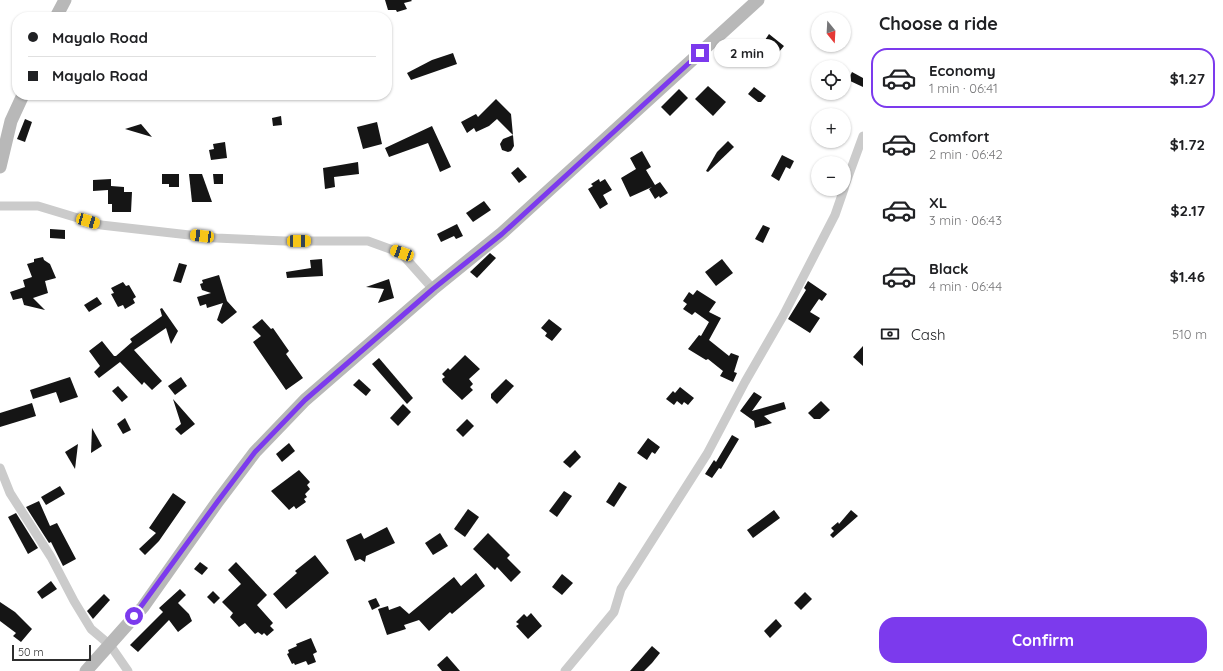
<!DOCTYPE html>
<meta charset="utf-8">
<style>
:root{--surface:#fff;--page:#f6f6f6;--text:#202124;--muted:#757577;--line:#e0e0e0;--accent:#7c3aed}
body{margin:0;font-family:Quicksand,sans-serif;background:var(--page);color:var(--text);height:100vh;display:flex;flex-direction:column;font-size:15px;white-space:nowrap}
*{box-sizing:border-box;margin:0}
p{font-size:13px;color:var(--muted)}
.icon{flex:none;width:22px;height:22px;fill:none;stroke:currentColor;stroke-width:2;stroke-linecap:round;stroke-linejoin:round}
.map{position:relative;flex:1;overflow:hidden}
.drawer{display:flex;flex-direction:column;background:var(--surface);width:360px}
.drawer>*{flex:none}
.top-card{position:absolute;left:12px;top:12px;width:380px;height:88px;border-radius:16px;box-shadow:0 1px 3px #0004;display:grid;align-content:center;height:88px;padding:0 16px;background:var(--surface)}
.needle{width:26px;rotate:162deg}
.fabs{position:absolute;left:811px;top:12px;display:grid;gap:8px}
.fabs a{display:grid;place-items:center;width:40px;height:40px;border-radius:50%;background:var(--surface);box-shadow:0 1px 3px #0004;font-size:20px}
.scale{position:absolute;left:12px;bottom:10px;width:79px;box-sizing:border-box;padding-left:4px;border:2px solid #2e2e2e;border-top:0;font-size:11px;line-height:14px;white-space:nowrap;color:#2e2e2e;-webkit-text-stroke:3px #fff;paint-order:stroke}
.end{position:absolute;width:18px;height:18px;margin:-9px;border:5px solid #7c3aed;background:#fff;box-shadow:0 0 0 2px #fff}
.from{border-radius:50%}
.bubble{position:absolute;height:28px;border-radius:14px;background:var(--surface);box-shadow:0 1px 3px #0004;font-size:13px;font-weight:700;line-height:28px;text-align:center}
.car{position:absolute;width:12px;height:24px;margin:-12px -6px;border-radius:5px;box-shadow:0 0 3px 1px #0007;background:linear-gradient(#f5c518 24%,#345 0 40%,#f5c518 0 76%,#345 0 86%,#f5c518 0)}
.top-card b{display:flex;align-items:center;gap:14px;height:38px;font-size:15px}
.top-card b+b{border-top:1px solid var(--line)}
.top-card i{width:10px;height:10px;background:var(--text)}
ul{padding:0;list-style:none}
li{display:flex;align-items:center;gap:12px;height:60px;margin:0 8px 6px;padding:0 8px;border:2px solid transparent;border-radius:16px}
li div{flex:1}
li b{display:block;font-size:15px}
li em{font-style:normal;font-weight:700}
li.on{border-color:var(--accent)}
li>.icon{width:36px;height:36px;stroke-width:1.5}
h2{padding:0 16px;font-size:18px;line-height:48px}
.pay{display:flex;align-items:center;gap:10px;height:44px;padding:0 16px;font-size:15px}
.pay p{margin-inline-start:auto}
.cta{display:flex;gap:8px;margin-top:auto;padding:8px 16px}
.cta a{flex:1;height:46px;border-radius:16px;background:var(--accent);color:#fff;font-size:16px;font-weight:700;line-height:46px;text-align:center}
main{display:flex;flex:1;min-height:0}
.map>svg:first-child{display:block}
</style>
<main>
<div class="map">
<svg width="863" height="671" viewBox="0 0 863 671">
<rect width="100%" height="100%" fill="#fff"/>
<g fill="#151515">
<polygon points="385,0 411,0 412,1 404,3 407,9 397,12 396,10 388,10"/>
<polygon points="769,34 784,46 772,60 761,52 764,49 761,46"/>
<polygon points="453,53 457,64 411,80 407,73 432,60"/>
<polygon points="852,72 863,78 863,87 848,80"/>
<polygon points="708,86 726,102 713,116 695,99"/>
<polygon points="754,87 766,96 761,102 758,102 748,94"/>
<polygon points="679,89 688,98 670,116 661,107"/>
<polygon points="496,99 511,114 514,146 511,151 508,152 502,150 500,144 503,139 513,135 497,119 489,126 476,132 474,128 467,133 461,122 476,114 478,117"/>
<polygon points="281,116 282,125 273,126 272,118"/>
<polygon points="25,119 32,122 25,142 17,139"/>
<polygon points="377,122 382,144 363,149 357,127"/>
<polygon points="141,124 152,137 125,129"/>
<polygon points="432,126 451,167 440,172 428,143 389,157 385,148"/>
<polygon points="728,141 734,147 708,172 706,171 717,152"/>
<polygon points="225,142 227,158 211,160 209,150 214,149 213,144"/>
<polygon points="642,151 651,167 646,170 655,185 660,182 668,193 660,198 659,196 655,199 649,189 652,187 630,197 621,178 636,169 630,158"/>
<polygon points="782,155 794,161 790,169 786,167 779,181 771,176"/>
<polygon points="358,162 359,174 334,177 335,187 325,189 323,168"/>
<polygon points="518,167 527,177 519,183 511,173"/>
<polygon points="162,174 179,174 179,187 169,187 169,184 162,184"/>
<polygon points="189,174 202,174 212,202 192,202"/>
<polygon points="213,174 223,174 223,184 214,184"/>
<polygon points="111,179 111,186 124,187 124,192 132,192 131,212 112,212 112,204 108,204 108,190 93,191 93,180"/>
<polygon points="599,179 600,182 605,179 612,190 603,195 608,204 600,209 588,189 593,186 591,184"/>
<polygon points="484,201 491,210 473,222 466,213"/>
<polygon points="457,224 463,236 456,239 454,236 441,242 437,234"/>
<polygon points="763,225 770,228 763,243 755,239"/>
<polygon points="50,229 65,230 65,239 50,238"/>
<polygon points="490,253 496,258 477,278 470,272"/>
<polygon points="43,257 44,260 50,264 56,278 45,281 48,293 33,298 45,310 24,305 22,298 13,300 10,292 25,287 23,280 32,277 27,264 34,262 34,259"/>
<polygon points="322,259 323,276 287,278 286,272 311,268 310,260"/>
<polygon points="722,259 733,273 716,286 705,272"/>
<polygon points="179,263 187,265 181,283 173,281"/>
<polygon points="219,275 227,301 237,312 222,324 217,320 223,303 207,308 206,304 200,306 197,297 211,293 202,290 200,284 203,283 202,280"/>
<polygon points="389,279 394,298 378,303 384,289 366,287"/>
<polygon points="808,281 827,294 822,301 819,299 810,312 820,318 810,333 788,319 806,290 804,288"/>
<polygon points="123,282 126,286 129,285 136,297 133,299 135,303 125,309 123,305 118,307 111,294 114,293 111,288"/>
<polygon points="697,290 716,302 709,312 721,318 709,340 729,356 731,353 739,356 734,372 737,373 733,382 720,376 723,371 708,359 706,360 688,349 699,335 701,336 709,322 695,312 692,315 683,309 687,304 683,301 689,292 693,295"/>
<polygon points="97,297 102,304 89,312 84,305"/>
<polygon points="162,308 178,331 171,344 166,328 134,350 162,381 152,390 144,382 142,385 120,362 99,378 94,372 100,366 89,351 102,341 114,356 116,356 132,342 130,339 162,316 160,309"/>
<polygon points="262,319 271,329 273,328 289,351 286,354 303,378 286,390 253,342 261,336 252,327"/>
<polygon points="549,319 562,329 552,341 545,336 547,333 541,328"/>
<polygon points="863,346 863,366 853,357"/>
<polygon points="465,355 480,369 469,379 473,384 470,387 473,390 462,400 443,382 442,379 445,377 442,374 448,368 450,370"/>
<polygon points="379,358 413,398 407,404 372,364"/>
<polygon points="70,377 78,397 60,403 56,392 33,399 30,390"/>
<polygon points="181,377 187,386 175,395 168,386"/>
<polygon points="359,379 371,390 366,396 353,385"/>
<polygon points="506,379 514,386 497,404 491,398 491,394"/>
<polygon points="118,386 128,397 122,402 112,391"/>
<polygon points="680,387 694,398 688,405 684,402 682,405 677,401 674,405 666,399 673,391 675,393"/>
<polygon points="754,392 762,397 752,411 784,402 786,409 764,416 772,423 755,428 754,421 740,411"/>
<polygon points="173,399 195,424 181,435 175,429 181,424"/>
<polygon points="821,401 830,410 820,419 814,419 808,413"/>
<polygon points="32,403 36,416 0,427 0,413"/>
<polygon points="403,404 411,412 398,426 390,418"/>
<polygon points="125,418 131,430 123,434 117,424"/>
<polygon points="467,419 474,426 463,437 456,430"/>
<polygon points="92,428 102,446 91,453"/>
<polygon points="732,435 739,439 721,469 719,468 712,478 705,474 714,460 716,462"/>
<polygon points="648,438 660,447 655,454 652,452 647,460 637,453"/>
<polygon points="289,443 295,451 282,462 276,454"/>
<polygon points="78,444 75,469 65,452"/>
<polygon points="575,450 581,457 570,468 563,462"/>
<polygon points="299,470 310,482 307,485 310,489 305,494 307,497 304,499 306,502 296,509 294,506 289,510 271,491"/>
<polygon points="619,482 627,487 614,507 606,502"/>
<polygon points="60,486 65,494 46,505 41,497"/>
<polygon points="564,491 572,496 557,517 549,511"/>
<polygon points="173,493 186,502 159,541 145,555 139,549 156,533 149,528"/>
<polygon points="39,501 50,526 57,523 76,559 63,566 51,542 49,543 26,507"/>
<polygon points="468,509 479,517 465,537 454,529"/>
<polygon points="774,510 780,518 753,538 747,530"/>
<polygon points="851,510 858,516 833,538 830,535 834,531 831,528 838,522 839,524"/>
<polygon points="16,513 38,548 28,554 8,517"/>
<polygon points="387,527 395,543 366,556 365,562 360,559 355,561 346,540 361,533 364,539"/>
<polygon points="440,533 448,546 433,555 425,543"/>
<polygon points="488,533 510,555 507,558 521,572 511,582 497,567 495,570 473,549"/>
<polygon points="315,555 329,573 286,609 273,594 297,573 295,571"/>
<polygon points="200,562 208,568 202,575 194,569"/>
<polygon points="236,562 267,595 257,605 273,623 270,626 274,630 267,636 264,633 262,635 258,632 255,634 245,623 239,627 230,617 233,613 222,602 241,584 228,570"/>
<polygon points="476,573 485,586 452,614 450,612 429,631 419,620 404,625 406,629 387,635 378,609 388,606 389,610 400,606 409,614 454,577 461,586"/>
<polygon points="562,574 573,583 562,595 552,587"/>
<polygon points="51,581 57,589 42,599 37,592"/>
<polygon points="180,589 186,595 178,603 189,614 192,621 178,632 169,620 138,652 130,645 163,612 159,608"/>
<polygon points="213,591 220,598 214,604 207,597"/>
<polygon points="805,592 812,599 801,610 794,603"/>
<polygon points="104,594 110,600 93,619 87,611"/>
<polygon points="376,598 380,606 372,610 368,601"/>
<polygon points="0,602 15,612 32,629 21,642 13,636 16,633 0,621"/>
<polygon points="531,613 542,626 528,639 516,626 519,624 516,622 524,614 527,617"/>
<polygon points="776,619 782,626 770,638 764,631"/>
<polygon points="311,638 317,652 313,654 316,662 308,665 306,661 295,665 294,663 292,664 287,654 289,653 288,650 297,646 296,644"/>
<polygon points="652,646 660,653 652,663 644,671 630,671"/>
<polygon points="447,656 460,671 442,671 437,665"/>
</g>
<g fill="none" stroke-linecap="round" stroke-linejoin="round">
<g stroke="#cbcbcb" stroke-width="9">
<polyline points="844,188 863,136"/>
<polyline points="0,206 38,206 101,225 216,238 285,241 368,241 401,253 433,289"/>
<polyline points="0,468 10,493 51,557 74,601 91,629 110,645 128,671"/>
<polyline points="565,671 614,612 621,589 707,454 745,382 783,316 835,215 844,189"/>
</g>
<g stroke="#b8b8b8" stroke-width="13">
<polyline points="56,17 65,0"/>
<polyline points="0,167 11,121 23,95"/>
<polyline points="86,671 143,607 218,501 255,452 305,400 433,289 502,233 758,0"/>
</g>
</g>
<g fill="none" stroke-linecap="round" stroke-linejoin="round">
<polyline stroke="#7c3aed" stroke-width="5" points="134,616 218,501 255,452 305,400 433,289 502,234 700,53"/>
</g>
</svg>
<div class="fabs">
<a><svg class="needle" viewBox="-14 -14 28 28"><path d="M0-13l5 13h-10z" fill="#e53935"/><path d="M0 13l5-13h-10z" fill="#757577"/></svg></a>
<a><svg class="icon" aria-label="locate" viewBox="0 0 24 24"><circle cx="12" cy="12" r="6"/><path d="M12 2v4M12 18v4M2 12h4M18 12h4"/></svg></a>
<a>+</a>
<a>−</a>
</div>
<div class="scale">50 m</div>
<i class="end from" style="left:134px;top:616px"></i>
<i class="end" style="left:700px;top:53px"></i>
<div class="bubble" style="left:714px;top:39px;width:66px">2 min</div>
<i class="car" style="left:88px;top:221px;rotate:106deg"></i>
<i class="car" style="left:202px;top:236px;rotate:277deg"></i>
<i class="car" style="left:299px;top:241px;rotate:89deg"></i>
<i class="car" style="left:402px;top:253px;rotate:290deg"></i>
<div class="top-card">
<b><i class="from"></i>Mayalo Road</b>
<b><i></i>Mayalo Road</b>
</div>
</div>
<section class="drawer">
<h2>Choose a ride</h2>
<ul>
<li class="on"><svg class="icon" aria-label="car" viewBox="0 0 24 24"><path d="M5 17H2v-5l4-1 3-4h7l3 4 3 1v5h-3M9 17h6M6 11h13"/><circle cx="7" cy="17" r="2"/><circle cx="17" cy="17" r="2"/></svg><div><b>Economy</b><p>1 min · 06:41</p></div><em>$1.27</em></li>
<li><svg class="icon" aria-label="car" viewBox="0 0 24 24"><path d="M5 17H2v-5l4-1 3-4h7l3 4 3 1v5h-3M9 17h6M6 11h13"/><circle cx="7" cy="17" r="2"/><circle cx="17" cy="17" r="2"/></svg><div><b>Comfort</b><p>2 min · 06:42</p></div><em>$1.72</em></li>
<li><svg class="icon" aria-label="car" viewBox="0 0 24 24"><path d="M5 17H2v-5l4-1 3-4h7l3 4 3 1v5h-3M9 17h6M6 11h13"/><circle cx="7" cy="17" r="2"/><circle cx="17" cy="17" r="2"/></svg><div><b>XL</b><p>3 min · 06:43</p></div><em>$2.17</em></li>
<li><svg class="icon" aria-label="car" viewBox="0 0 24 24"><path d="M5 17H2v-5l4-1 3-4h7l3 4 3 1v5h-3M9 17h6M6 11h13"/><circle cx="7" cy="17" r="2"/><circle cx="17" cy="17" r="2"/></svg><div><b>Black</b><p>4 min · 06:44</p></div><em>$1.46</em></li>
</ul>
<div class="pay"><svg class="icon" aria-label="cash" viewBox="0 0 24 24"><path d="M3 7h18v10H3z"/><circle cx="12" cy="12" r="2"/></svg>Cash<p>510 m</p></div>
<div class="cta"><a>Confirm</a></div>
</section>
</main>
